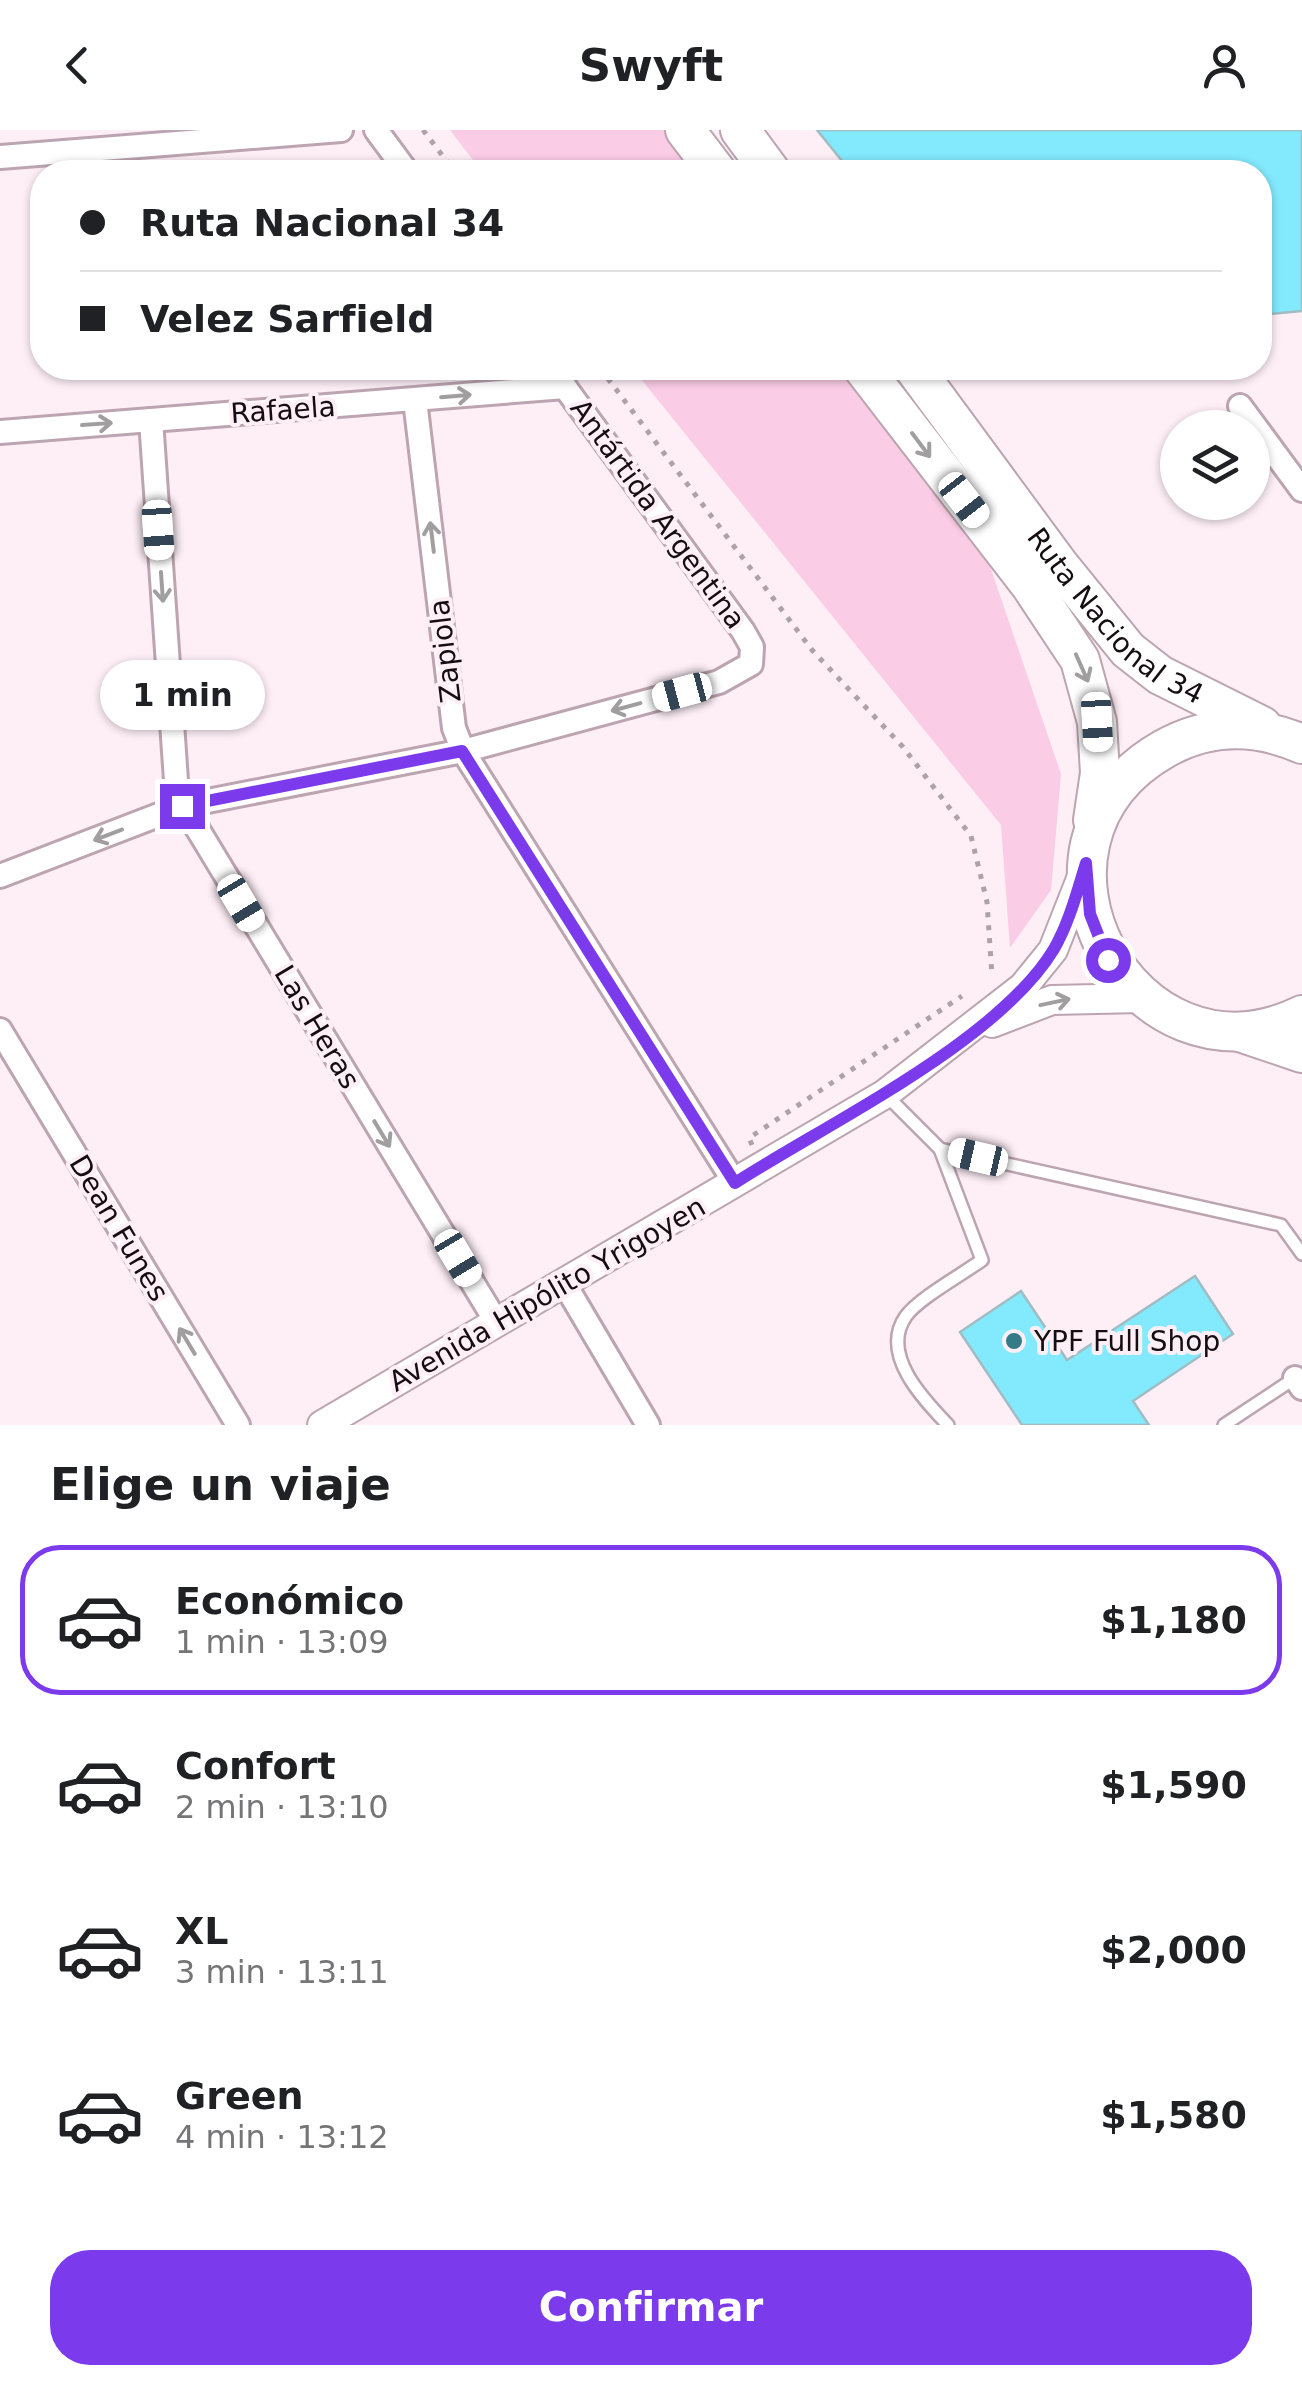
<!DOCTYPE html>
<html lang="es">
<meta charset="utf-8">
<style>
:root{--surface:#fff;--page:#f6f6f6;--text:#202124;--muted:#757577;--line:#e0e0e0;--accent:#7c3aed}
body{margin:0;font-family:"DejaVu Sans",sans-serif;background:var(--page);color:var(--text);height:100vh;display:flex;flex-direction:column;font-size:38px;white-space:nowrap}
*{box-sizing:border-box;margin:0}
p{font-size:32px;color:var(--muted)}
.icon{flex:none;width:55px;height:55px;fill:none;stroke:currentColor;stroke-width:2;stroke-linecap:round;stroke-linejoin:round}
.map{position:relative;height:1295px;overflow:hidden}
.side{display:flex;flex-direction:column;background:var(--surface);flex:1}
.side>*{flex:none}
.banner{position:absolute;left:30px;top:30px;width:1242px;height:220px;border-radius:40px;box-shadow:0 2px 8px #0004;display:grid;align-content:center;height:220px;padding:0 50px;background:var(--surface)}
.controls{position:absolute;left:1160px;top:280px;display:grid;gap:20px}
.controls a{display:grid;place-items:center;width:110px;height:110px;border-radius:50%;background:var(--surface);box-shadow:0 2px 8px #0004;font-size:50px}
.end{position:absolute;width:45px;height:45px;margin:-22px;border:12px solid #7c3aed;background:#fff;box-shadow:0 0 0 5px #fff}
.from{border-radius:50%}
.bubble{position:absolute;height:70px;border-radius:35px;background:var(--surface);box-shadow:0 2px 8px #0004;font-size:32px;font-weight:700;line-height:70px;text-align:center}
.car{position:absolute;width:30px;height:60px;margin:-30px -15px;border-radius:12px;box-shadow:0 0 8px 2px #0007;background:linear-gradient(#fff 24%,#345 0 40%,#fff 0 76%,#345 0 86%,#fff 0)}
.banner b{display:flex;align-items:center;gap:35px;height:95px;font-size:38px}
.banner b+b{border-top:2px solid var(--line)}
.banner i{width:25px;height:25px;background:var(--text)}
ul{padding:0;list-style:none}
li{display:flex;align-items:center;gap:30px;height:150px;margin:0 20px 15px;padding:0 30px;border:5px solid transparent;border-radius:40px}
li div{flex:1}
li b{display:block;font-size:38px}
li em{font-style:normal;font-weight:700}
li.on{border-color:var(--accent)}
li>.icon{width:90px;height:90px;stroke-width:1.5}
h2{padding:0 50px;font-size:45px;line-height:120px}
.button{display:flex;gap:20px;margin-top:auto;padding:20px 50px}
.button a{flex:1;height:115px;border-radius:40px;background:var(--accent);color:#fff;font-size:40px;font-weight:700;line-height:115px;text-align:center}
header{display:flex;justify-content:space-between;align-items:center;height:130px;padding:0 50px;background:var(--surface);font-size:45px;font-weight:700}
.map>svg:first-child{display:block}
</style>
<header><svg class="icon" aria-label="back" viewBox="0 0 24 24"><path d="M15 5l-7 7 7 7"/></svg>Swyft<svg class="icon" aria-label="person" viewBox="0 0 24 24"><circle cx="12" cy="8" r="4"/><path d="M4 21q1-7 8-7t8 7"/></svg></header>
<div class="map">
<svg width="1302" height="1295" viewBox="0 0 1302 1295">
<rect width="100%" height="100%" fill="#feeff7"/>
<g fill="#facce5">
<polygon points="450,0 681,0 712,42 482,42"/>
<polygon points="632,238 856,238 979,404 1061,644 1051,760 1010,818 1001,695"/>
</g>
<g fill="#83e9fd" stroke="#a1bdc3" stroke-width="2.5">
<polygon points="817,0 1302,0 1302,181 1260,185 1260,42 851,42"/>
<polygon points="1195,1146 1233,1204 1133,1271 1149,1295 1022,1295 960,1202 1021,1161 1067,1230"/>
</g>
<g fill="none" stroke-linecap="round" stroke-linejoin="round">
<g stroke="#bca4b0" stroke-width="16">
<g id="service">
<polyline points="885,964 940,1019 1281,1095 1302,1124"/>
<path d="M940,1019L982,1130C963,1144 919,1168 906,1186C879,1224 924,1270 948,1295"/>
<polyline points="1224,1295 1295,1248"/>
</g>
</g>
<g stroke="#bca4b0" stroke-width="28">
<g id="minor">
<polyline points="376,0 407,42"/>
<polyline points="0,27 341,0"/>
<polyline points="415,270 454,598 463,621 735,1053"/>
<polyline points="1240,276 1302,360"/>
<polyline points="151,290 177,665 497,1193"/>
<polyline points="0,302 565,257"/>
<polyline points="0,746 182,676 463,621 719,552 751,534 752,517 743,501 551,238"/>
<polyline points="0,900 238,1295"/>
<polyline points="564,1153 648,1295"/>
<polyline points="1295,1248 1302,1258"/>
</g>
</g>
<g stroke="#bca4b0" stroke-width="32">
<g id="tertiary">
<polyline points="992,893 1052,870 1142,868"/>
<polyline points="322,1295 885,964 1023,857 1053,820 1083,744"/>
</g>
</g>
<g stroke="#bca4b0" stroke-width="42">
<g id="trunk">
<polyline points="685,0 717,42"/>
<polyline points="740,0 771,42"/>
<polyline points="863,238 1031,456 1080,530 1097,592 1100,643 1093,690"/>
<path id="s1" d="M914,238L1059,435L1128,520L1160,545L1262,596"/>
<path d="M1302,614C1256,594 1208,594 1164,619C995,715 1132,968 1302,885"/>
<polyline points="1240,902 1302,923"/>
</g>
</g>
<g stroke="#aea1a8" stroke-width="5" stroke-dasharray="5 8" stroke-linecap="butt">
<polyline points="423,0 455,42"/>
<polyline points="600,238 812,520 903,617 971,706 987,772 992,846"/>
<polyline points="752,1015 749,1008 962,866"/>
</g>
<use href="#service" stroke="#fff" stroke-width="11"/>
<use href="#minor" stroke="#fff" stroke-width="22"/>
<use href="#tertiary" stroke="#fff" stroke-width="28"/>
<use href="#trunk" stroke="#fff" stroke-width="38"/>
</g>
<defs><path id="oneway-shaft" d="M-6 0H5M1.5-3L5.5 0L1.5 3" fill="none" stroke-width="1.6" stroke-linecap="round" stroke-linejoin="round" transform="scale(2.5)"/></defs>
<g stroke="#a19ea0">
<use href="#oneway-shaft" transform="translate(456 266) rotate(-5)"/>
<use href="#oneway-shaft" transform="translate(97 294) rotate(-4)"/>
<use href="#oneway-shaft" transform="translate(921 315) rotate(53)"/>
<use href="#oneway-shaft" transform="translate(432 407) rotate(-97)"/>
<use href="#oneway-shaft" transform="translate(162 457) rotate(86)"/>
<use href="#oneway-shaft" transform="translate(1082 538) rotate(66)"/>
<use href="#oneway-shaft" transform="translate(626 577) rotate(165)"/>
<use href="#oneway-shaft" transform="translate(108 705) rotate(159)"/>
<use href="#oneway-shaft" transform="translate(1055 872) rotate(-12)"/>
<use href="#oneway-shaft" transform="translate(382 1004) rotate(59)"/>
<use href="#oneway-shaft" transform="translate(187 1211) rotate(-121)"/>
</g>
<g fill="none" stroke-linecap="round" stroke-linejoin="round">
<path stroke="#7c3aed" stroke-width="12" d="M182,676L462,621L735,1053C826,994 998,912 1054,819C1069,793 1077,762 1086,733L1090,784L1108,830"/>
</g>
<circle fill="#347a87" stroke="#feeff7" stroke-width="4" cx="1014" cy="1211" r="10"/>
<g text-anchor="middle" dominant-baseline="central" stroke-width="8" stroke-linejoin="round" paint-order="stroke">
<g font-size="28" fill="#150d11" stroke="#feeff7">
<text transform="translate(283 280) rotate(-4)">Rafaela</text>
<text transform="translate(658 384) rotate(54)">Antártida Argentina</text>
<text stroke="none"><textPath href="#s1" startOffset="322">Ruta Nacional 34</textPath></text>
<text transform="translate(445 521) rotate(-97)">Zapiola</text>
<text transform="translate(317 897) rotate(59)">Las Heras</text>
<text transform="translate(119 1098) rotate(59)">Dean Funes</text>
<text transform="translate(547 1164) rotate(-30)">Avenida Hipólito Yrigoyen</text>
</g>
<g font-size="28" fill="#150d11" stroke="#feeff7" text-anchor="start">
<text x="1034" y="1211">YPF Full Shop</text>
</g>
</g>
</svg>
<div class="controls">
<a><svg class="icon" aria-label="layers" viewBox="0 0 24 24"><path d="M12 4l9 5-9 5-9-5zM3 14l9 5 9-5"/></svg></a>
</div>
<i class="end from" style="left:1108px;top:830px"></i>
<i class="end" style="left:182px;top:676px"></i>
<div class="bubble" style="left:100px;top:530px;width:165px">1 min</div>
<i class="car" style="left:964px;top:370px;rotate:142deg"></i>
<i class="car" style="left:158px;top:400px;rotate:176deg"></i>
<i class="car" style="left:682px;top:562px;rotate:255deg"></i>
<i class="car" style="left:1097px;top:592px;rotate:177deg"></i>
<i class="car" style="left:241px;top:773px;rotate:149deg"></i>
<i class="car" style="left:978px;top:1027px;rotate:283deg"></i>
<i class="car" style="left:458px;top:1128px;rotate:149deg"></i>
<div class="banner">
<b><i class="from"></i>Ruta Nacional 34</b>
<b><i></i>Velez Sarfield</b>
</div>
</div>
<section class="side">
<h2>Elige un viaje</h2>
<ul>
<li class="on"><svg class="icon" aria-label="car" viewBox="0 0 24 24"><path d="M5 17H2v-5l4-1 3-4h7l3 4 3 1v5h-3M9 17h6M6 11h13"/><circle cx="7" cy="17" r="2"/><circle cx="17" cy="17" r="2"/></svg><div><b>Económico</b><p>1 min · 13:09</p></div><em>$1,180</em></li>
<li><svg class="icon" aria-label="car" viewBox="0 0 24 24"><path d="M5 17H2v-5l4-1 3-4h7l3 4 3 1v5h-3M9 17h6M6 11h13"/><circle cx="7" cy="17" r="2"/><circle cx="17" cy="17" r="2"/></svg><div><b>Confort</b><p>2 min · 13:10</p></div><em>$1,590</em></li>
<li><svg class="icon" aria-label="car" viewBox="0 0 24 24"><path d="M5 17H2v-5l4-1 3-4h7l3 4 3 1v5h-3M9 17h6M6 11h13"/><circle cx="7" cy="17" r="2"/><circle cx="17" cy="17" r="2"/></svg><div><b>XL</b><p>3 min · 13:11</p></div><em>$2,000</em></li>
<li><svg class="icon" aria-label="car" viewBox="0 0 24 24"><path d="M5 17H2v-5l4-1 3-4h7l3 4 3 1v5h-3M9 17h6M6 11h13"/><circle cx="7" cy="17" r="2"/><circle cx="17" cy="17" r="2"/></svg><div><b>Green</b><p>4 min · 13:12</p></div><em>$1,580</em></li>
</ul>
<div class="button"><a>Confirmar</a></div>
</section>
